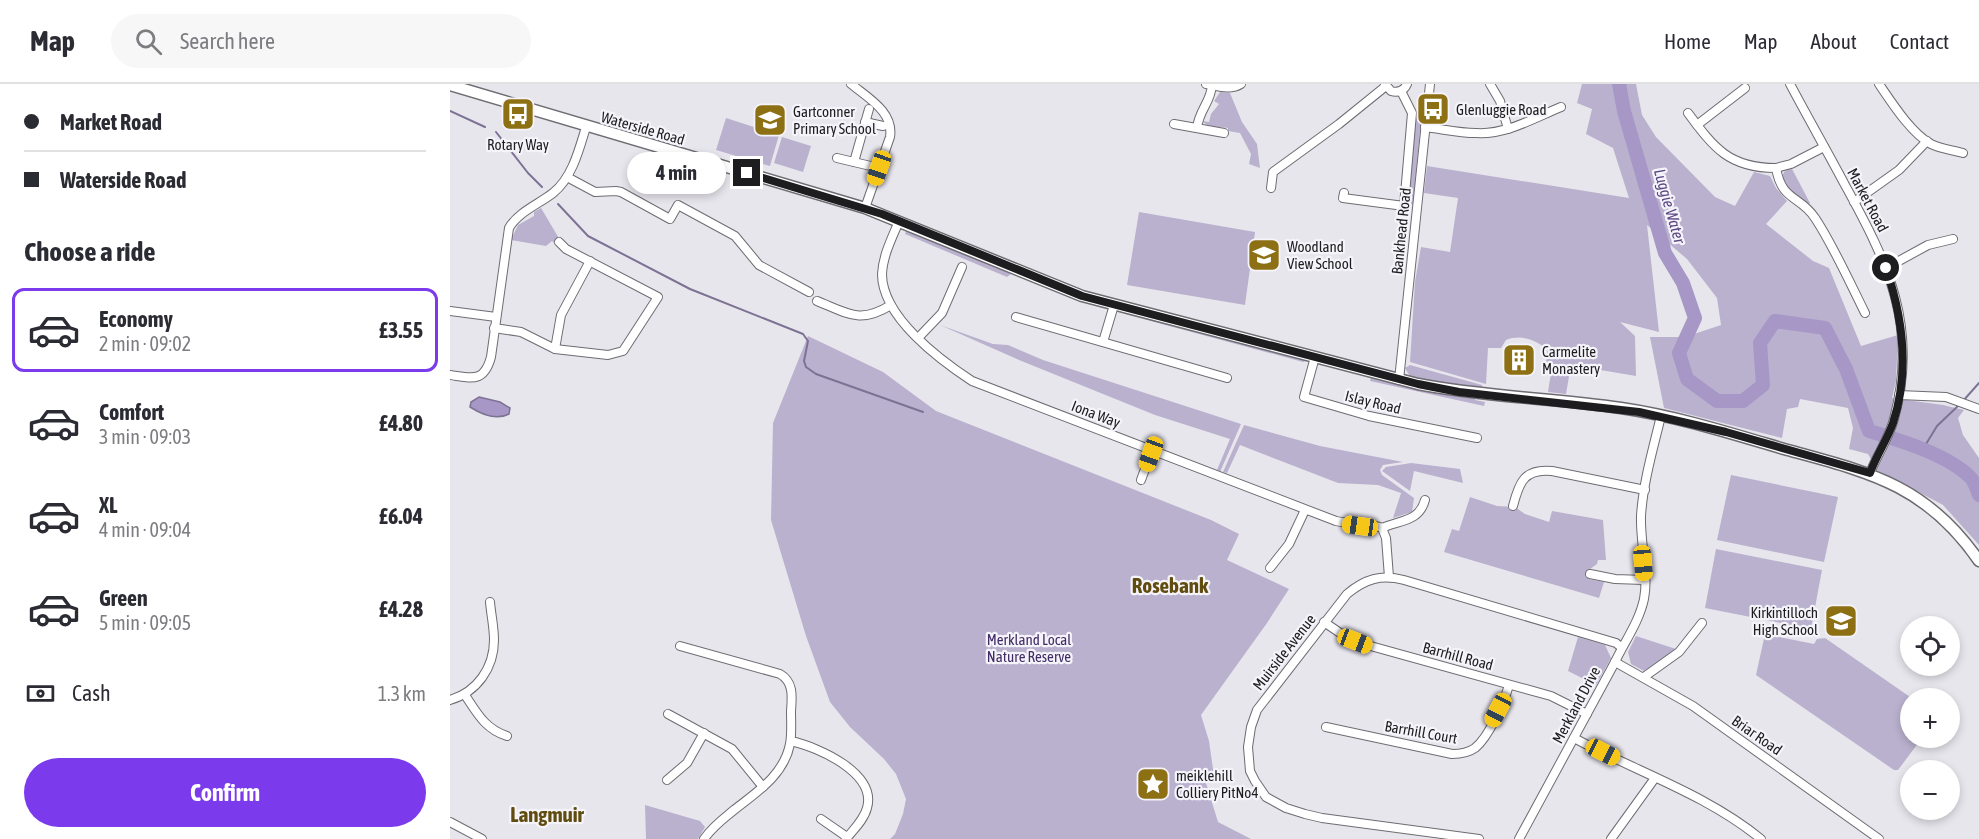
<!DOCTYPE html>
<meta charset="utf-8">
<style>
:root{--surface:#fff;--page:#f7f7f7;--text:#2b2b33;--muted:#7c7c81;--line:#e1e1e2;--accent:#7c3aed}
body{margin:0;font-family:"Asap Condensed",sans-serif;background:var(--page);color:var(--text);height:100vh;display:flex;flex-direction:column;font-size:22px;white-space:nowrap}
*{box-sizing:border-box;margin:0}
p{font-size:20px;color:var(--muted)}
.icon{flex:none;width:33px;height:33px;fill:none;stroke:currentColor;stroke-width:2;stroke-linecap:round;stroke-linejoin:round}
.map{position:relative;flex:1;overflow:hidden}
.sheet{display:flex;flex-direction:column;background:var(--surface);width:450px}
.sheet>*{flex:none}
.banner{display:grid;align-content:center;height:132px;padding:0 24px;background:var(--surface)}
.controls{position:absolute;left:1450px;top:532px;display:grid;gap:12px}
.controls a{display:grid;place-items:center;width:60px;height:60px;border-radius:50%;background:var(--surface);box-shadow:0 3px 9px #0003;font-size:30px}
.end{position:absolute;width:27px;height:27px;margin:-14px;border:8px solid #1d1d1f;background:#fff;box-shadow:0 0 0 3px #fff}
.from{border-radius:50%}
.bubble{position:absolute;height:42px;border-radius:21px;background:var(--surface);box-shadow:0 3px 9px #0003;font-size:20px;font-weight:700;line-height:42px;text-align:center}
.car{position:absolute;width:18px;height:36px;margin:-18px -9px;border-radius:8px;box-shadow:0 0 4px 2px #0007;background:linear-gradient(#f5c518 24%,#345 0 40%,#f5c518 0 76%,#345 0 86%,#f5c518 0)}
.banner b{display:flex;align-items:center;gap:21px;height:57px;font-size:22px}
.banner b+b{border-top:2px solid var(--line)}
.banner i{width:15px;height:15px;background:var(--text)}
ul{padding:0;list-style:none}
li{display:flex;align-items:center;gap:18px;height:84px;margin:0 12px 9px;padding:0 12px;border:3px solid transparent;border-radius:12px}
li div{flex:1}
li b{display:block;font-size:22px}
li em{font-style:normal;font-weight:700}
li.on{border-color:var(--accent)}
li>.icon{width:54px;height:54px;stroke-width:1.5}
h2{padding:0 24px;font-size:27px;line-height:72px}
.pay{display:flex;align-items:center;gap:15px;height:66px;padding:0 24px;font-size:22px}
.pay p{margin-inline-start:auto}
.action{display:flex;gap:12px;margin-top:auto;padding:12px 24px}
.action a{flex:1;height:69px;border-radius:36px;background:var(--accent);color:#fff;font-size:24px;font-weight:700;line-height:69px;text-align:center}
header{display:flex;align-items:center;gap:36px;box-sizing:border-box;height:84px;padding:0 30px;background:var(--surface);border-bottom:2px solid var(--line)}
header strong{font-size:28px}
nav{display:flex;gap:33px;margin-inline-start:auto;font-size:21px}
.search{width:420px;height:54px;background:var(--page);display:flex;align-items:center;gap:15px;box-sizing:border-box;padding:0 21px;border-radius:33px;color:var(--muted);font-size:22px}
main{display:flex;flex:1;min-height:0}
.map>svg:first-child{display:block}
</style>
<header>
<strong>Map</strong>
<div class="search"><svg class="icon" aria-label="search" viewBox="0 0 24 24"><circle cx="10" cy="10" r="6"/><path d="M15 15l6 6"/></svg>Search here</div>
<nav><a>Home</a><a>Map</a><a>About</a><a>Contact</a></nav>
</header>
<main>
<section class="sheet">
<div class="banner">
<b><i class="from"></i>Market Road</b>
<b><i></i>Waterside Road</b>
</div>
<h2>Choose a ride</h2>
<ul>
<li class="on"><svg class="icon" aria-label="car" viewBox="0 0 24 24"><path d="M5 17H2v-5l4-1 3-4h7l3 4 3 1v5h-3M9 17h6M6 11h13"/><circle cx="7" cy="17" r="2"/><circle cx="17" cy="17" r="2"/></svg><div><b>Economy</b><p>2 min · 09:02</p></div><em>£3.55</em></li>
<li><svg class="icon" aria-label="car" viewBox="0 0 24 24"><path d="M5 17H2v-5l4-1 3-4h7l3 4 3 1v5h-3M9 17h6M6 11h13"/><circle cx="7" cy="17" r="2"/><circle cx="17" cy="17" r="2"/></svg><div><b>Comfort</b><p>3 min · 09:03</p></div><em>£4.80</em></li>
<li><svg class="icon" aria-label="car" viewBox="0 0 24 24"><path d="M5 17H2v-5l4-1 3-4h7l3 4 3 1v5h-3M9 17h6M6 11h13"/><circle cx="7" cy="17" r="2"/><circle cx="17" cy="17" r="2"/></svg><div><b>XL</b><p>4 min · 09:04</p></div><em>£6.04</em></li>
<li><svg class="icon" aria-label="car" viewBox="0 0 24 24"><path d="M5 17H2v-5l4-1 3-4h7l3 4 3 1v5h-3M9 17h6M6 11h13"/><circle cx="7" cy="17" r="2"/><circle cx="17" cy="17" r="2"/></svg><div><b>Green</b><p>5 min · 09:05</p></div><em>£4.28</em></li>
</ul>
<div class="pay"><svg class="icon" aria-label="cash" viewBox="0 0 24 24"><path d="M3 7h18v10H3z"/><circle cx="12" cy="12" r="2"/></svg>Cash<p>1.3 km</p></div>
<div class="action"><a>Confirm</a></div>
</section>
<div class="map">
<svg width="1529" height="755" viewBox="0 0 1529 755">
<rect width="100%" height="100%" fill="#e8e6ed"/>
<g fill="#bab1ce">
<path d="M1132,0H1186L1192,31L1206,53L1265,113L1285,122L1304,88L1320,92L1326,104L1337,117L1316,140L1363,177L1379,184L1411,262L1448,251L1446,297L1442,314L1493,321L1514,326L1508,334L1513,351L1529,374V461L1493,421L1427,386L1418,370L1399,365L1403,344L1398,324L1350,315L1348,323L1337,325L1332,354L1214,324L1200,253H1235L1271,241L1267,214L1237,175L1197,141L1209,248L1170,238L1185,252L1186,292L1121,281L1116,310L1098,308L1102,282L1096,281L1097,265C1085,256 1072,250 1056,256L1051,264H1038L1036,300L960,278L965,198L971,163L1000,168L1008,114L974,109L977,82L1179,114L1163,64L1136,50L1142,25L1127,19Z"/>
<path d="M770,8L780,9L792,38L807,60L810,84L799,80L801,70L790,49L778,47V44C770,43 756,44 753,37L759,38L761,30L769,20L764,17Z"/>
<polygon points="972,25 963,121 958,117 965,29"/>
<polygon points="276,34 329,51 320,82 266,66"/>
<polygon points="332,53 361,62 353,88 324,79"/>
<polygon points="1341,83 1360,119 1357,122 1340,109 1332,93 1334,88"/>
<polygon points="91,124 110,156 105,160 102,157 96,162 61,156 68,141 84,132 84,128"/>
<polygon points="689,128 805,148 795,221 677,201"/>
<polygon points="457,145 552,184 561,190 557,193 455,150"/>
<polygon points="675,228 855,276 856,277 853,278 675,230"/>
<polygon points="490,241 543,260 558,261 593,276 791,340 770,388 767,386 780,355 705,331 569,276"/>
<polygon points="358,252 433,288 486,327 761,436 789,450 777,476 839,505 817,539 751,631 759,657 764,692 756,699 768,738 801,755 440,755 445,750 453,730 456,715 446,690 434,675 400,643 380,618 356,552 321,436 323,339"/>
<polygon points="960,281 1032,301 1032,304 1025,303 1024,305 961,294 955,284"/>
<polygon points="921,293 971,306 1025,314 1025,316 1035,318 1034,322 920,297"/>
<polygon points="794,341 870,362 953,378 933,381 930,386 932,391 964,414 962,428 943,434 951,409 928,401 888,399 790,361 777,389 773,388"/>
<polygon points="961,379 1010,385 1013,399 964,387 960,407 932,387 936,383"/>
<polygon points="1281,391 1388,413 1374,478 1267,456"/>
<polygon points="1020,413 1047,422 1065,423 1075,430 1099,438 1102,427 1153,436 1156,476 1148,476 1147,480 1140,485 1138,495 1154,498 1149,514 994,468 1002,445 1009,447"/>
<polygon points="1266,465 1372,486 1361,545 1255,524"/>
<polygon points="1315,550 1364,560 1367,555 1375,554 1463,615 1461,615 1461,654 1472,654 1448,686 1444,686 1306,591"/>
<polygon points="1186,552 1226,565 1194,587 1181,580 1178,568"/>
<polygon points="1128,553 1155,561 1161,574 1146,601 1118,587"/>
<polygon points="195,721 250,737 255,743 248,755 196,755"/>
</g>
<path fill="#a697c6" stroke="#7d7294" stroke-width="1.5" d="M29,313L50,318L60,324L59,330C46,337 31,330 20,323L21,318Z"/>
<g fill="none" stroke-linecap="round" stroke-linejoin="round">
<g stroke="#7d7294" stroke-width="2">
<polyline points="0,27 35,43"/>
<polyline points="46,48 78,89 92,103"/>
<polyline points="108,120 138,152 240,205 353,250 358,257 354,277 356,283 366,290 473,328"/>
<polyline points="1513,317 1529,299"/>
<polyline points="1473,365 1487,342 1509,321"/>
</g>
<path stroke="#a697c6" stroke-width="14" d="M1169,0L1174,27L1215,169L1233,199L1245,234L1229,269L1237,295L1267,317H1293L1313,301L1310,259L1325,237L1375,244L1396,285L1419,347C1449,356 1499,371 1521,394C1525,399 1527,406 1529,411"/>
<g stroke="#6e6c72" stroke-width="10">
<g id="minor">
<path d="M401,0C418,14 444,28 440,53L415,124"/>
<path d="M756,0C768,2 780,7 791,0"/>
<path d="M935,0L941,7C948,9 954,7 957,0"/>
<polyline points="1040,0 1050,17 1058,45"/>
<path d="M1340,0C1358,34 1377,67 1395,101C1438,179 1469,243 1444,335C1439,354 1427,371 1420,389"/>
<path d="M1429,0C1442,19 1461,49 1481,60C1491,65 1503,66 1513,69"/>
<path d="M1238,29C1264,64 1279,84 1326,84C1332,118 1350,111 1365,134C1383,161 1400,199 1415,229"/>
<polyline points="415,38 433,42"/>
<polyline points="724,40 774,49"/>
<polyline points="1247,41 1295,4"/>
<path d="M975,43C992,45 1009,49 1026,49C1056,51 1084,34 1111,23"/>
<path d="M747,44C749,26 761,18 762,1"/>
<polyline points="387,74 429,84"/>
<polyline points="404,78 419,25"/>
<polyline points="1326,84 1341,80 1374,63"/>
<polyline points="117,93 145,108 166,107 171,108 220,135 228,121 285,152 309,181 359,208"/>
<polyline points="821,104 823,88 889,40 936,2"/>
<polyline points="894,109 893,114 954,122 962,29 951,7"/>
<polyline points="1404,118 1449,86 1477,57"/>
<path d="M449,137C442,154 433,171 432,190C432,233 490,276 522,297L886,437C899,440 921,439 932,444C950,436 969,438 975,416"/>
<polyline points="1436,184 1478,161 1503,155"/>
<path d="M367,217C399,230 410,240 441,221"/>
<polyline points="0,227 46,233"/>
<polyline points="566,233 777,294"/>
<polyline points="44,244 71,248 105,265 158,271 173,267 208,213 116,165 109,158"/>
<polyline points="468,254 492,229 512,183"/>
<polyline points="653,258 664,221"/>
<polyline points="105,265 111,231 140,177"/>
<polyline points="865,273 854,313 919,332 1027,354"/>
<path d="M0,291C22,294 34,299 41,273L59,144C68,128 89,120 103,109C122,94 129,66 136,43"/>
<polyline points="949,296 980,0"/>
<polyline points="1449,311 1496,313 1529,325"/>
<polyline points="691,396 702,366"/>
<path d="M1063,422C1069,399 1074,384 1102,387L1195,406"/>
<polyline points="932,444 936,454 939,493"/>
<polyline points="820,484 839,460 855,426"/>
<polyline points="1140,490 1165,495 1194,496"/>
<polyline points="874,538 893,551 917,561 1101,612 1137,630"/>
<path d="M230,562L330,590C344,598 342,613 341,627C341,638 342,649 340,660C334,691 307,708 284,726C273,735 262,743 254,755"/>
<polyline points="1165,578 1243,622 1429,755"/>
<polyline points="1194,593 1229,568 1252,539"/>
<path d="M15,611C27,629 35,645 57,652"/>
<path d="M0,616C27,608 44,584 44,556C44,543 41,530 40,518"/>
<polyline points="218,630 282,665 313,703"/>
<path d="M876,643L1002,670C1011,670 1018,669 1025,664C1039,653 1054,618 1059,601"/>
<path d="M1124,654C1187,688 1256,710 1311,755"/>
<path d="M341,657C368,663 427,689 417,724C414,736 403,746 396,755"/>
<polyline points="217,696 237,679 254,649"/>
<polyline points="371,735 397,753"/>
<polyline points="0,738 32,755"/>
<path d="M1029,755L872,734L855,730L836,724L816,713L805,697L800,687L798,663L801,643L807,626L897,510C915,495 931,490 954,496L1166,559L1171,563"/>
<path d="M1069,755L1165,578C1175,557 1189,538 1194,515C1199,490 1190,459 1191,432C1193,399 1203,365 1211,332"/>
<polyline points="1161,755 1205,694"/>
</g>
</g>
<g stroke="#6e6c72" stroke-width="13">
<path id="major" d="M0,1L415,124L632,212L968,300C1035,313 1103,314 1171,324C1226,332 1280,349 1334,365C1418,388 1476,400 1529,477"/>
</g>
<use href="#minor" stroke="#fff" stroke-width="8"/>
<use href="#major" stroke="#fff" stroke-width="10"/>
</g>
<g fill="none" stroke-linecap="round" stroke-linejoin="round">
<path stroke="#1d1d1f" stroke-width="8" d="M297,89L432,130L632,212L968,300L1009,308L1189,328L1276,348L1420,389C1426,372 1437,356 1443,339C1460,287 1453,234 1436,184"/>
</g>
<defs>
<g id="bus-square" transform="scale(1.725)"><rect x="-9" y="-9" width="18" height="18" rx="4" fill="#8d7013" stroke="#f5f4fa"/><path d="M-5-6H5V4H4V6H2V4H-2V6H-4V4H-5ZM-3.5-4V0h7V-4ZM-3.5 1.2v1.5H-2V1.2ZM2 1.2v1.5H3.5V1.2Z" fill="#fff"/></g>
<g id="school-square" transform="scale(1.725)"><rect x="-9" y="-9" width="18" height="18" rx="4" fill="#8d7013" stroke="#f5f4fa"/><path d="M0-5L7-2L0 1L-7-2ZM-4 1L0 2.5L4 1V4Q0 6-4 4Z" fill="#fff"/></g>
<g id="building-square" transform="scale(1.725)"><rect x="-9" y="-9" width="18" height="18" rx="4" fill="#8d7013" stroke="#f5f4fa"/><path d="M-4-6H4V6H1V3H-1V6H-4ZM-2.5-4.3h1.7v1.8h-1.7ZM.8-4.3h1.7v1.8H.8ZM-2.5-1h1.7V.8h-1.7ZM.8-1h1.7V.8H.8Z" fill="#fff"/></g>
<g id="sight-square" transform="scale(1.725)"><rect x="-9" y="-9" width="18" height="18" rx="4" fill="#8d7013" stroke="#f5f4fa"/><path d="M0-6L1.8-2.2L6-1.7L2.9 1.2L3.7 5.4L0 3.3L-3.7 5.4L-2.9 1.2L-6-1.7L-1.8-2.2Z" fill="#fff"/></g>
</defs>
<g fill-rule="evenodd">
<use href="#bus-square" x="983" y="25"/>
<use href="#bus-square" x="68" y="30"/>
<use href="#school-square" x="320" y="36"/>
<use href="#school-square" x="814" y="171"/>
<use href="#building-square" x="1069" y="276"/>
<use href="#school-square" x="1391" y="537"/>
<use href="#sight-square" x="703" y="700"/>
</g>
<g text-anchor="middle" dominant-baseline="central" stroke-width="4.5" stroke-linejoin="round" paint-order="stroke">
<g font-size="15" fill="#1d1d1f" stroke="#f5f4fa" text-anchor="start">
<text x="1006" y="25">Glenluggie Road</text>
<text x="343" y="27">Gartconner<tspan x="343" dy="17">Primary School</tspan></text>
<text x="68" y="60" text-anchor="middle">Rotary Way</text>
<text x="837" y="162">Woodland<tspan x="837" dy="17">View School</tspan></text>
<text x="1092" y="267">Carmelite<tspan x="1092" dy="17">Monastery</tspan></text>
<text x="1368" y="528" text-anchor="end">Kirkintilloch<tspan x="1368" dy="17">High School</tspan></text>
<text x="726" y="691">meiklehill<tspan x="726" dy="17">Colliery PitNo4</tspan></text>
</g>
<g font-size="15" fill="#1d1d1f" stroke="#f5f4fa">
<text transform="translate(193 44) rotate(16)">Waterside Road</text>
<text transform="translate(1418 116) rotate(62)">Market Road</text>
<text transform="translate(951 147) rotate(-84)">Bankhead Road</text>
<text transform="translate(923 318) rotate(14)">Islay Road</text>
<text transform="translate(646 330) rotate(21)">Iona Way</text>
<text transform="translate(834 568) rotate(-52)">Muirside Avenue</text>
<text transform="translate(1008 572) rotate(15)">Barrhill Road</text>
<text transform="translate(1126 621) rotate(-62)">Merkland Drive</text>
<text transform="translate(971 648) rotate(10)">Barrhill Court</text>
<text transform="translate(1307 651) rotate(35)">Briar Road</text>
</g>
<g font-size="15" fill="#422c66" stroke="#f5f4fa">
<text x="579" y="555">Merkland Local<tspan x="579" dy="17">Nature Reserve</tspan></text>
</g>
<g font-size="16" font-style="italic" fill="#5c4683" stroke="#f5f4fa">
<text transform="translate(1220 122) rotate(74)">Luggie Water</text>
</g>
<g font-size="21" font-weight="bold" fill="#614c0f" stroke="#f5f4fa">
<text x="720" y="501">Rosebank</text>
<text x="97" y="730">Langmuir</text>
</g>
</g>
</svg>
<div class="controls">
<a><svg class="icon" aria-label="locate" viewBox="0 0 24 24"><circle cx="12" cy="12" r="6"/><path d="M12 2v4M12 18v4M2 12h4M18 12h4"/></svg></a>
<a>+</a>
<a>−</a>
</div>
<i class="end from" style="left:1436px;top:184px"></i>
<i class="end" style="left:297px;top:89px"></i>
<div class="bubble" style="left:177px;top:68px;width:99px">4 min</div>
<i class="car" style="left:429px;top:84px;rotate:199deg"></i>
<i class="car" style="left:701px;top:370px;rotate:200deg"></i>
<i class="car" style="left:910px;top:442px;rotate:278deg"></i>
<i class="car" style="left:1193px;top:479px;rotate:175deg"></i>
<i class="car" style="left:905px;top:557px;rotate:111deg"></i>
<i class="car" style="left:1048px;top:626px;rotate:208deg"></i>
<i class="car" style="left:1153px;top:668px;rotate:117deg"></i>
</div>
</main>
